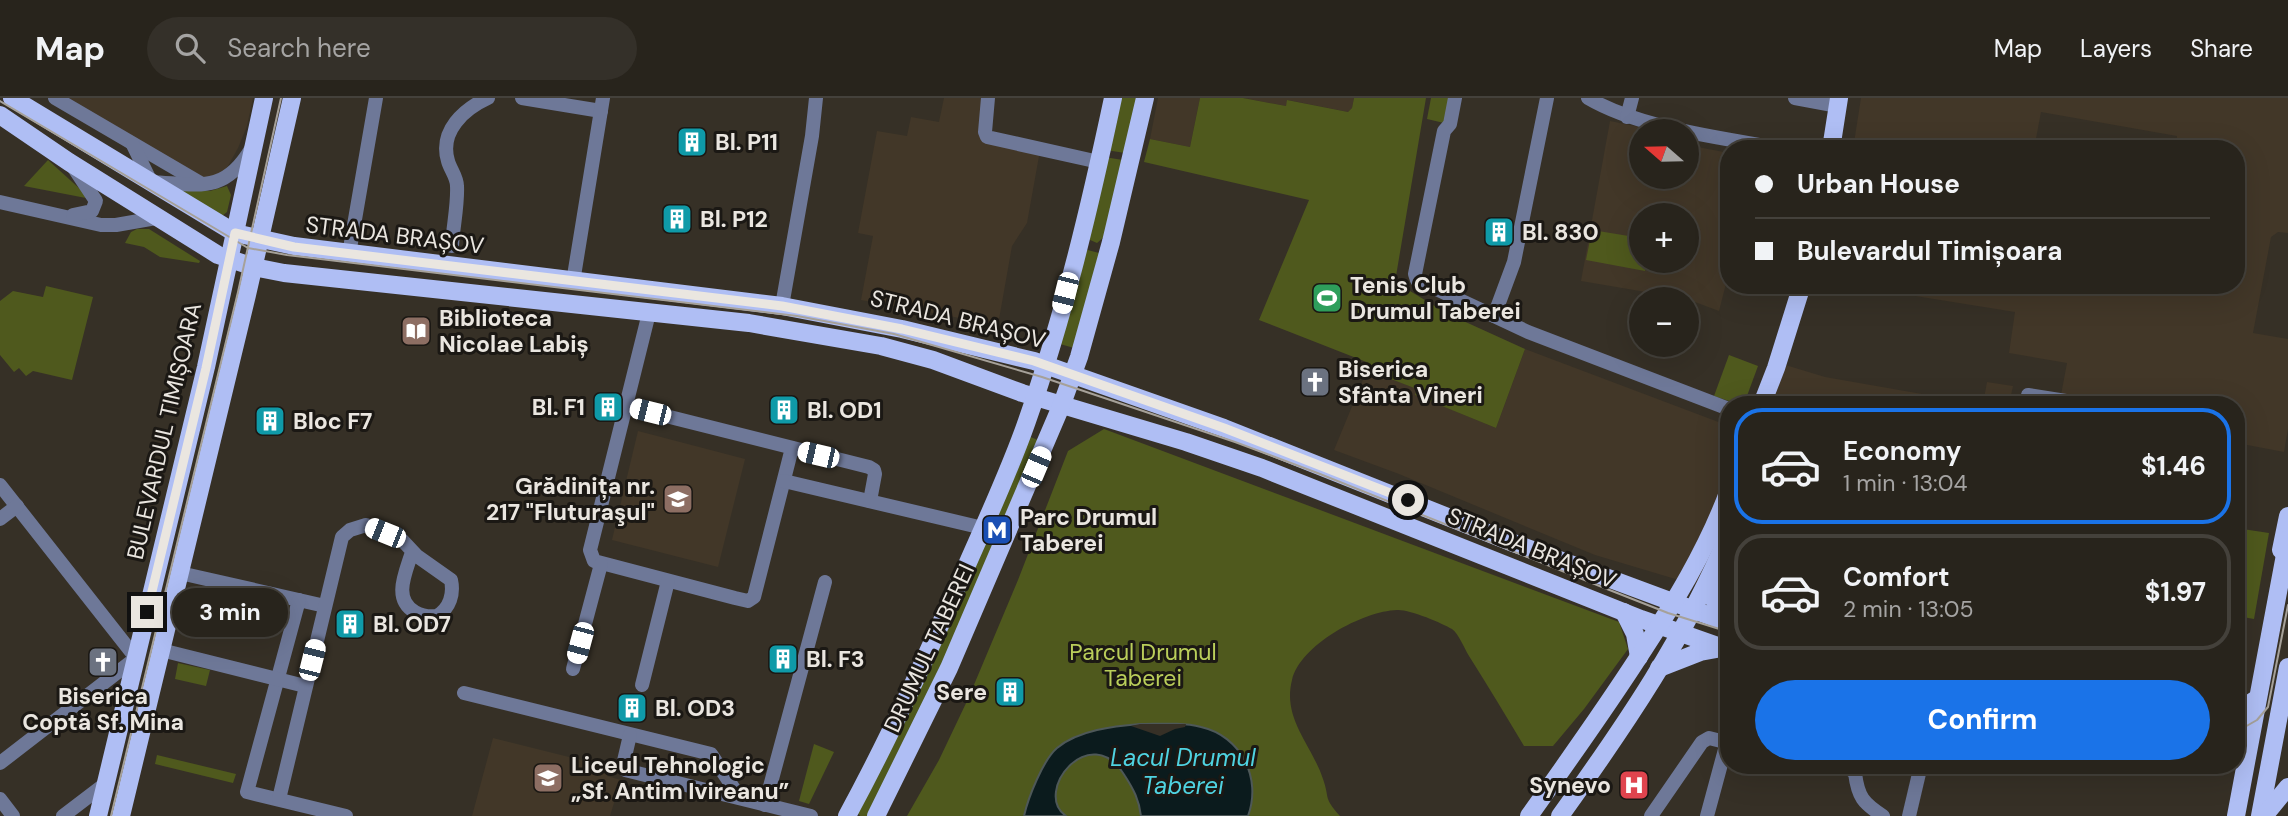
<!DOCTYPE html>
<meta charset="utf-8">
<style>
:root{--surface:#28241c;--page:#343029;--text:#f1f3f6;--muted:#a5a4a3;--line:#44413b;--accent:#1a73e8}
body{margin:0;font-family:"DM Sans",sans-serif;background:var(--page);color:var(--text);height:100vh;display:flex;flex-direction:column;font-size:26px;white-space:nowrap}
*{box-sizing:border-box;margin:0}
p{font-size:23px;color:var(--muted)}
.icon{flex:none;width:38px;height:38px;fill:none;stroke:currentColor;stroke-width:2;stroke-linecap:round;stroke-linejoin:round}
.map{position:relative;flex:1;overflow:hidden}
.details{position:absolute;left:1720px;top:298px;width:525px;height:378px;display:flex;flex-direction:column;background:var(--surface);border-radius:28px;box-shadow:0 7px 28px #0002,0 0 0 2px var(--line)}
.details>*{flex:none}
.top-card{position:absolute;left:1720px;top:42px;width:525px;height:154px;border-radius:28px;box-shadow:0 7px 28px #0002,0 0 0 2px var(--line);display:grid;align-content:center;height:154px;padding:0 35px;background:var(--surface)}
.needle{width:46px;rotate:290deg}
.controls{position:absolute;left:1629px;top:21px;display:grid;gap:14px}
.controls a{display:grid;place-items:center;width:70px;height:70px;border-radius:50%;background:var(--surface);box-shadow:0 7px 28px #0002,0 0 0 2px var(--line);font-size:35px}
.end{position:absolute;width:32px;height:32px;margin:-16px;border:9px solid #eae6e0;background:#111;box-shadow:0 0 0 4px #111}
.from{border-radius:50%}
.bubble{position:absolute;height:49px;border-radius:24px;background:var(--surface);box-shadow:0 7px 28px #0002,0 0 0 2px var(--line);font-size:23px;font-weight:700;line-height:49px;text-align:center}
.car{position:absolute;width:21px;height:42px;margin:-21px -10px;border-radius:9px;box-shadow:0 0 5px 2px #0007;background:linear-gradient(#fff 24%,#345 0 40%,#fff 0 76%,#345 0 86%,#fff 0)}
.top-card b{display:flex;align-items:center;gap:24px;height:66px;font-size:26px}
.top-card b+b{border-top:2px solid var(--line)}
.top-card i{width:18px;height:18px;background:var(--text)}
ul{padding:12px 0 0;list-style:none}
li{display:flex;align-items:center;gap:21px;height:116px;margin:0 14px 10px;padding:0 21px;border:4px solid var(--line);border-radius:28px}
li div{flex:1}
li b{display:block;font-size:26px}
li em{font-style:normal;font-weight:700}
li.current{border-color:var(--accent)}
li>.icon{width:63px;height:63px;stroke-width:1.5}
.button{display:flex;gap:14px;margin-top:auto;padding:14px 35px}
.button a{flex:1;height:80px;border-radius:42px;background:var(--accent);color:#fff;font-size:28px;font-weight:700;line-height:80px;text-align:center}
header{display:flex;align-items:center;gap:42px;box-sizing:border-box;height:98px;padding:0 35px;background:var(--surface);border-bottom:2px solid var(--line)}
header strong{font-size:33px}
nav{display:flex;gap:38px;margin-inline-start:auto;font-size:24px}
.search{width:490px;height:63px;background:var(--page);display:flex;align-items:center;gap:18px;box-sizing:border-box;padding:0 24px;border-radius:38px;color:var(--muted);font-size:26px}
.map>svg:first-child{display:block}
</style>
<header>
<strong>Map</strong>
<div class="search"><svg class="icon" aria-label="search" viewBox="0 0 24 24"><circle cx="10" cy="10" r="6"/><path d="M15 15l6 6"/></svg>Search here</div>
<nav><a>Map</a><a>Layers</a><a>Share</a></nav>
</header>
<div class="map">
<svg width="2288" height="718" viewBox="0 0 2288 718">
<rect width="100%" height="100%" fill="#363026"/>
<g fill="#423728" fill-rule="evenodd">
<polygon points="69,0 253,0 247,28 238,50 228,68 220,77 211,80 198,78"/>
<polygon points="944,0 992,0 987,32 1041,47 1027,125 1012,148 998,227 861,202 873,138 858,135 877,33 907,38 911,19 939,24"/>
<polygon points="1158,0 1200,0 1190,49 1150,41"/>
<polygon points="1243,0 1354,0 1352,10 1348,14 1288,2 1286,8"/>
<polygon points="1861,0 2288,0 2288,135 2278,134 2271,139 2253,235 2288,241 2288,331 2284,354 2237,345 2236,306 2187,306 2154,300 2152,306 2128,306 2061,297 2067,265 2009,255 2015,214 1847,187 2236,187 2236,51 2176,51 2177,38 2041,14 2034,51 1853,51"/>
<path d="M1610,23L1659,33H1642V79H1687V47L1729,55V174L1719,213L1687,201L1581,183ZM1642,117H1687V163H1642Z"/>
<polygon points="1525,251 1729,328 1729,497 1595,457 1399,376 1334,352 1367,272 1418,291 1416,297 1496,330"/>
<polygon points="1772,263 1825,279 1979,306 1756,306"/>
<polygon points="1987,284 2013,288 2009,306 1983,306"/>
<polygon points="638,333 745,361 718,469 612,442"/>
<polygon points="493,640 609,669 607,678 621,682 610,718 472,718"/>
</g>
<g fill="#4f591d">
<polygon points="1117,0 1137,0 1125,55 1106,52"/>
<polygon points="1200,0 1243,0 1286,8 1287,2 1348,14 1352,10 1354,0 1426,0 1395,184 1448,216 1525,251 1496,330 1415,297 1417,291 1367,272 1369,265 1259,222 1309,102 1144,64 1150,41 1190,49"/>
<polygon points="1431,0 1449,0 1444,25 1427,21"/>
<polygon points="1104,59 1123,62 1104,139 1097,145 1088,141"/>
<polygon points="48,62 91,101 24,88"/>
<polygon points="227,88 231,97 227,114 222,118 181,95 182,91 210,93"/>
<polygon points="137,131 149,131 200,163 199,165 160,159 144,149 125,145 131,134"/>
<polygon points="1592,132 1641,140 1642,163 1647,163 1645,173 1586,162"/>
<polygon points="1084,151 1099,155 1074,250 1060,246"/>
<polygon points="46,188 93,199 72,282 33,273 26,278 19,270 14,274 0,257 0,203 13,193 43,199"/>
<polygon points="1729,257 1758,268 1744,306 1738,306 1714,298"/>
<path d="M1104,331L1619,524L1628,551L1584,611L1553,648H1524C1506,618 1488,588 1469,558C1464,550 1459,536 1452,531C1442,525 1409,511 1397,512C1363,513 1300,547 1292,582C1282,621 1312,647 1323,681C1330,701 1323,699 1340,718H907L939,662L968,601L1018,482L1068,353Z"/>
<polygon points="1028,338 1038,342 950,554 869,718 860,718 857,714"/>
<polygon points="2236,430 2269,435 2254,521 2237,518"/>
<polygon points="178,565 210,572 206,588 175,581"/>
<polygon points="814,646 834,654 809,706 799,703"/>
<polygon points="157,657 236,676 233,685 155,666"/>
</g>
<path fill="#0b1b1d" stroke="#4e5858" stroke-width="2" d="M1140,626C1160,626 1181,624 1201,629C1241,638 1262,680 1248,718H1141C1139,702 1134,692 1125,678C1090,620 1032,695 1066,718H1024C1028,700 1043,662 1057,650C1078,632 1115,628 1140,626Z"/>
<polygon fill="#363026" points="1140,626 1186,626 1185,629 1175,631 1160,638 1131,628"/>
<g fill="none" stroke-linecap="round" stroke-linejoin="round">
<g stroke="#6e7898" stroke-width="14">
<polyline points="55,0 202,86"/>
<polyline points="522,0 601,13"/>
<polyline points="988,0 985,34 987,39 1099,64"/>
<polyline points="1455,0 1450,26 1444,33 1415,176 1417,182 1528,234 1729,311"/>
<path d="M1588,0C1641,31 1721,39 1782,51"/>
<polyline points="1795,0 1838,8"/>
<polyline points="1627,19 1632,0"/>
<path d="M133,47L151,84C197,86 224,97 251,51"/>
<polyline points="0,104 101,127 116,127 156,120"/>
<polyline points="73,117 92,113 96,103 74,70"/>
<path d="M452,148C453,128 458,107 457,88C457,79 450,71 448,63C439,33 464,11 488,0"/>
<polyline points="349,156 376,0"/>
<polyline points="573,184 603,0"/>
<polyline points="782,208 812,38 816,0"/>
<polyline points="649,215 590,452 594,463 735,500 748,503 754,499 792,350"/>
<polyline points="1494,218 1514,164 1547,0"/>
<polyline points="2028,297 2085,306"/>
<polyline points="626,308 869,369 874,372 875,376 870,403"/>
<polyline points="784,383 983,430"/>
<polyline points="0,387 136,560 0,665"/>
<polyline points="0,421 17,408"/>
<polyline points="180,475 325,508"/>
<polyline points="299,502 247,694 346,718"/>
<polyline points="161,552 305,588"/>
<polyline points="573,571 601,466"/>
<polyline points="642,587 668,483"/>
<polyline points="464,595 711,656 740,700"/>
<polyline points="630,637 623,667 625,672 811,718"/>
<path d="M1829,667L1850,671L1855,675C1858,699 1863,705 1883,718"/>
<polyline points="0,701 13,718"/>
<path d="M279,701L342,439L350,432L366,427L402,442L417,458L451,482C454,496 450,510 437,518C429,519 422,518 415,514C392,501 406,474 412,454"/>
<polyline points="765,707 825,484"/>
<polyline points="63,718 105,686"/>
<polyline points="1651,718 1702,644 1709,640 1729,645"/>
<polyline points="1707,718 1727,644"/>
<polyline points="1909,718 1921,667"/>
</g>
<g stroke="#afbef4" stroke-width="18">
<polyline points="12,0 235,135 294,148 782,208 902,231 1034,263 1224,330 1508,443 1729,525"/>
<polyline points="0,17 69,64 218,157 254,169 284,175 749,225 881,248 933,262 1022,295 1186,344 1262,370 1641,521 1729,552"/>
<polyline points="1831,51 1839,0"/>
<polyline points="1762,306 1776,270 1802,187"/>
<polyline points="2281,452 2288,418"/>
<polyline points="1709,481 1714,502 1729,524"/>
<polyline points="1624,514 1635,536 1639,559"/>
<polyline points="1659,570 1700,554 1722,550"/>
<polyline points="2236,626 2247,618 2253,603"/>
<polyline points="98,718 206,269 264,0"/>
<polyline points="121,718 247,197 292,0"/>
<path d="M847,718C891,637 929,553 966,469C987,421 1010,372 1027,323C1064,218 1090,108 1113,0"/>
<polyline points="876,718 949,570 1062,306 1079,259 1111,144 1145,0"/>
<path d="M1529,718C1566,666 1603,614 1638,560C1673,507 1707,452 1729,392"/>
<path d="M1560,718C1624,629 1687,537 1729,435"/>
<polyline points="2236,718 2288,441"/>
<polyline points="2260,718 2288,569"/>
<polyline points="2264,718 2288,689"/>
</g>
<g stroke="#a6a199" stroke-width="2">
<polyline points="0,3 248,150 287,157 797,218 894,236 1042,279 1235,344 1320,376 1607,491 1668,515 1729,534"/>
<polyline points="2236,634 2257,622 2268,609 2288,507"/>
<polyline points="111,718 238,194 281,0"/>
</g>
</g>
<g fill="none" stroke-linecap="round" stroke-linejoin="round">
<polyline stroke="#eae6e0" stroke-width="9" points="147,514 206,270 235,135 294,149 782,208 902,231 1034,263 1224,330 1408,402"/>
</g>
<defs>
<g id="building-square" transform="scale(1.575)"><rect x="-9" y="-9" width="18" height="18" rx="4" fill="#0f9aa8" stroke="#1b1814"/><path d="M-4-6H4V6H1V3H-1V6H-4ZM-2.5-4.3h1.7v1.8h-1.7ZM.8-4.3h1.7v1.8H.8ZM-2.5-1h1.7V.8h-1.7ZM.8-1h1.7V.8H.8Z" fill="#fff"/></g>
<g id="stadium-square" transform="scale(1.575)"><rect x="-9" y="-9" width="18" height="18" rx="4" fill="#2e9e5b" stroke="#1b1814"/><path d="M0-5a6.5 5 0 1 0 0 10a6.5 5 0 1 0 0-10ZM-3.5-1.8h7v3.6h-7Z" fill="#fff"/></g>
<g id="library-square" transform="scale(1.575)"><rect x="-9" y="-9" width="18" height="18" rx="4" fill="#8d6e63" stroke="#1b1814"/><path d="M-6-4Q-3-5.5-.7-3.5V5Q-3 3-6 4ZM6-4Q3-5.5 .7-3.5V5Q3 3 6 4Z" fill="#fff"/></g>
<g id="church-square" transform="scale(1.575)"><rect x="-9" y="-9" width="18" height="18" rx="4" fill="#6b7280" stroke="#1b1814"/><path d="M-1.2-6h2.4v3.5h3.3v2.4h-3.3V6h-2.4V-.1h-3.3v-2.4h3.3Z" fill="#fff"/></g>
<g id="school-square" transform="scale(1.575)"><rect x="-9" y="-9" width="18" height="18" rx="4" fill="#8d6e63" stroke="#1b1814"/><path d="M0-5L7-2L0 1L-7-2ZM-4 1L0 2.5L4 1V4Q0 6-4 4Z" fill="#fff"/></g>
<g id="metro-square" transform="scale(1.575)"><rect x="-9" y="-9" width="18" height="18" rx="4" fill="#1a4fb4" stroke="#1b1814"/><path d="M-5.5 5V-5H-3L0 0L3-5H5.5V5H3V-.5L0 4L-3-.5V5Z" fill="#fff"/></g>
<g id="hospital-square" transform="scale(1.575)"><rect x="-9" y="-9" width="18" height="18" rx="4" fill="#e0444e" stroke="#1b1814"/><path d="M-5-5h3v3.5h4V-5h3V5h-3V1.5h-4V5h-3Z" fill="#fff"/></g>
</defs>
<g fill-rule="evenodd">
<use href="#building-square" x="692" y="44"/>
<use href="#building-square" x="677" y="121"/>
<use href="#building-square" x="1499" y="134"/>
<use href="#stadium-square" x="1327" y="200"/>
<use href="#library-square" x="416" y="233"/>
<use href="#church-square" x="1315" y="284"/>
<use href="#building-square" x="608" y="309"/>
<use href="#building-square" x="784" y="312"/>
<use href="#building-square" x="270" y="323"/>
<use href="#school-square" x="678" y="401"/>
<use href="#metro-square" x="997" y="432"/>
<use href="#building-square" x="350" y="526"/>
<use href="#building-square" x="783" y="561"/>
<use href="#church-square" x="103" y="564"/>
<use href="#building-square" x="1010" y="594"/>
<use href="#building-square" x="632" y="610"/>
<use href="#school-square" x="548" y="680"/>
<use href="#hospital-square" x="1634" y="687"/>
</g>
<g text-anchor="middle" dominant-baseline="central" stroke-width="6" stroke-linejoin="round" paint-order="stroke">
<g font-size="23" font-weight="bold" fill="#eae6e0" stroke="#1b1814" text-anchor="start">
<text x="715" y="44">Bl. P11</text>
<text x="700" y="121">Bl. P12</text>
<text x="1522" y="134">Bl. 830</text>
<text x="1350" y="187">Tenis Club<tspan x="1350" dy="26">Drumul Taberei</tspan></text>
<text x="439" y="220">Biblioteca<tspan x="439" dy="26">Nicolae Labiș</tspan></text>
<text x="1338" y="271">Biserica<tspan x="1338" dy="26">Sfânta Vineri</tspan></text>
<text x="585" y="309" text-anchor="end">Bl. F1</text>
<text x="807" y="312">Bl. OD1</text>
<text x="293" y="323">Bloc F7</text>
<text x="655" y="388" text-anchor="end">Grădinița nr.<tspan x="655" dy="26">217 "Fluturaşul"</tspan></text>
<text x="1020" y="419">Parc Drumul<tspan x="1020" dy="26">Taberei</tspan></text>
<text x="373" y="526">Bl. OD7</text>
<text x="806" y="561">Bl. F3</text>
<text x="987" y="594" text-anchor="end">Sere</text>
<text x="103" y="598" text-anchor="middle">Biserica<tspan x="103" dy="26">Coptă Sf. Mina</tspan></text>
<text x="655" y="610">Bl. OD3</text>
<text x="571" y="667">Liceul Tehnologic<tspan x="571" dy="26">„Sf. Antim Ivireanu”</tspan></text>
<text x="1611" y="687" text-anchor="end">Synevo</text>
</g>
<g font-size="23" fill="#eae6e0" stroke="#1b1814">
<text transform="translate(395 137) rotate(7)">STRADA BRAȘOV</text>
<text transform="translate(958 221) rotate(14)">STRADA BRAȘOV</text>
<text transform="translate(164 333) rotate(-77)">BULEVARDUL TIMIȘOARA</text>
<text transform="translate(1532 450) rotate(22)">STRADA BRAȘOV</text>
<text transform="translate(929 550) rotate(-65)">DRUMUL TABEREI</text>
</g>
<g font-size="23" fill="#bace5a" stroke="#1b1814">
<text x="1143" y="554">Parcul Drumul<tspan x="1143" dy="26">Taberei</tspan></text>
</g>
<g font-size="24" font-style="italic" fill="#4fd3e1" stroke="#1b1814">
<text x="1183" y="659">Lacul Drumul<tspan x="1183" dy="28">Taberei</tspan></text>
</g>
</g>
</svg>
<div class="controls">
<a><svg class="needle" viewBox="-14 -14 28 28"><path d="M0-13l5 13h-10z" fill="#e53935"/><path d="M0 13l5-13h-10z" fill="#a5a4a3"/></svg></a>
<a>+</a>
<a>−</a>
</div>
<i class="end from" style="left:1408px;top:402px"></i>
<i class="end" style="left:147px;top:514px"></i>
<div class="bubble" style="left:172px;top:490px;width:116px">3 min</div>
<i class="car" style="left:1065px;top:195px;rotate:194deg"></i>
<i class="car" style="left:650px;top:314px;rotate:284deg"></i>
<i class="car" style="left:818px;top:357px;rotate:283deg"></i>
<i class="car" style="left:1036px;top:369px;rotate:23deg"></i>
<i class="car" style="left:385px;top:435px;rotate:292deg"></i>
<i class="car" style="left:580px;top:545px;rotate:195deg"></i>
<i class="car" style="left:312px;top:562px;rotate:14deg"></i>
<div class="top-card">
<b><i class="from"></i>Urban House</b>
<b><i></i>Bulevardul Timișoara</b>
</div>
<section class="details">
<ul>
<li class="current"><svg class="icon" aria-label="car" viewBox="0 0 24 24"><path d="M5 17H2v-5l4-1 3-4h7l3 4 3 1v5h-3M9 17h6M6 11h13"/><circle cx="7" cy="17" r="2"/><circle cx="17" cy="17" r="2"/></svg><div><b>Economy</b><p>1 min · 13:04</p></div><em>$1.46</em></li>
<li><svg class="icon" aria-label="car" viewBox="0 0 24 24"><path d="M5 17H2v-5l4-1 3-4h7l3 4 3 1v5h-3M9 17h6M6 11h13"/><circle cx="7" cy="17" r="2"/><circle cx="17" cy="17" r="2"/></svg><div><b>Comfort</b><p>2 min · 13:05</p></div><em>$1.97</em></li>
</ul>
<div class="button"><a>Confirm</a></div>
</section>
</div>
